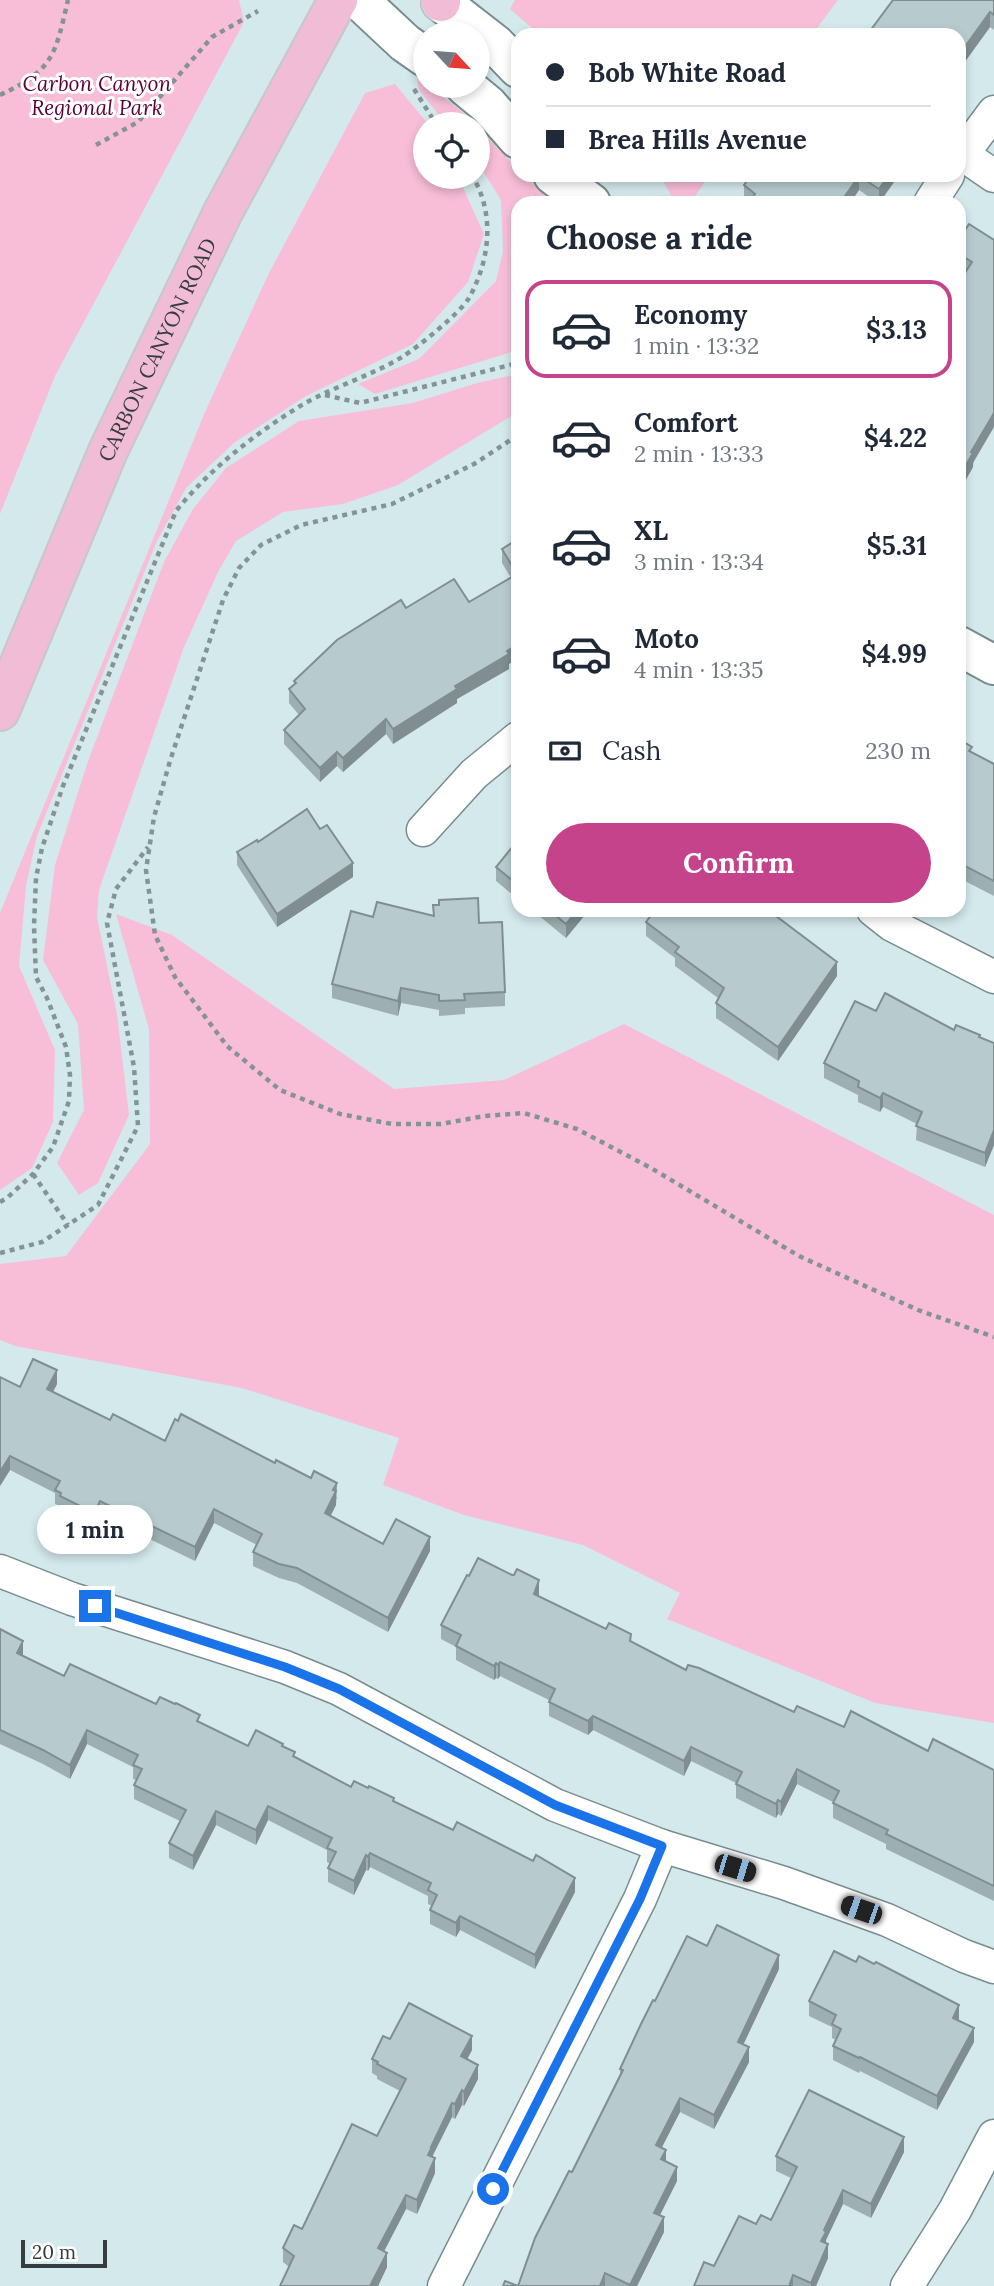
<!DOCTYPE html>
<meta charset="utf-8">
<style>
:root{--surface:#fff;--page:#f2f2f3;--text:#1f2937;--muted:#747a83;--line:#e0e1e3;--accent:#c5438a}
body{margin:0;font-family:Lora,serif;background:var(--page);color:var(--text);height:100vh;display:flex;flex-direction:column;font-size:26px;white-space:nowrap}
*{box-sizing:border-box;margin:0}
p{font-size:23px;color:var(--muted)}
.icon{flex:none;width:38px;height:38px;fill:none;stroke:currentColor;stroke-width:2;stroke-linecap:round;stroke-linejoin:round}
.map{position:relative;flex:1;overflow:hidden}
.sheet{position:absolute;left:511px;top:196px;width:455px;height:721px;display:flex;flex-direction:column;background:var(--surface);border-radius:21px;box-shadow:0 4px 10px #0003}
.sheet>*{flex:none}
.hud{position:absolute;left:511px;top:28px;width:455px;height:154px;border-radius:21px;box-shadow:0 4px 10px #0003;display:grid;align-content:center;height:154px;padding:0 35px;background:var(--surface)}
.needle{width:46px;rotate:116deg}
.controls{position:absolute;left:413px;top:21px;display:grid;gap:14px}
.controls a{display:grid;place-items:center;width:77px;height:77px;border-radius:50%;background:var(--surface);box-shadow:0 4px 10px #0003;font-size:35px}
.scale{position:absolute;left:21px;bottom:18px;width:86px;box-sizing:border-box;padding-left:7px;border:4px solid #343c3d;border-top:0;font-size:19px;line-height:24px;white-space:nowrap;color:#343c3d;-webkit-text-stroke:5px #fff;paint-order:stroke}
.end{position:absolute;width:32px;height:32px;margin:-16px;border:9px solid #1a73e8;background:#fff;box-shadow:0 0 0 4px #fff}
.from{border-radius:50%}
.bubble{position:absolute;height:49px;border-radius:24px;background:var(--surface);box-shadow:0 4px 10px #0003;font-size:23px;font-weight:700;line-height:49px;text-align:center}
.car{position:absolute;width:21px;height:42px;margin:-21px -10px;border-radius:9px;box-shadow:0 0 5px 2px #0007;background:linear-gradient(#222 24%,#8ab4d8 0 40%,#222 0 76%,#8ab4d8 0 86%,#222 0)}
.hud b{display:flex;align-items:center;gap:24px;height:66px;font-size:26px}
.hud b+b{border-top:2px solid var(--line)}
.hud i{width:18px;height:18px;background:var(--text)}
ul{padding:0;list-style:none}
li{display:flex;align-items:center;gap:21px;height:98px;margin:0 14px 10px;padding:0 21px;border:4px solid transparent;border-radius:21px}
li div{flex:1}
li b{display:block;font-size:26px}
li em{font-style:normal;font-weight:700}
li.current{border-color:var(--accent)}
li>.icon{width:63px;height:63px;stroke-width:1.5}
h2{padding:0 35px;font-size:32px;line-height:84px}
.pay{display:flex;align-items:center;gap:18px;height:77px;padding:0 35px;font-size:26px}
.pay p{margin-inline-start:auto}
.button{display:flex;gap:14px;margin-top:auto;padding:14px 35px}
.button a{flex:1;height:80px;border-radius:42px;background:var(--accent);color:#fff;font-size:28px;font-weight:700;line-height:80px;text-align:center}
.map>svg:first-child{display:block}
</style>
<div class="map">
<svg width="994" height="2286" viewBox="0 0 994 2286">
<rect width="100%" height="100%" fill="#d4e9ec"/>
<g fill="#f8bed8">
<polygon points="0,0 239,0 244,22 55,376 0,514"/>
<polygon points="515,0 838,0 812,35 540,35 510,9"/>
<polygon points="417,78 459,109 474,124 446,124 419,90"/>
<polygon points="395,84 428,124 425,124 425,177 458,177 484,234 468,282 413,344 306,396 235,442 186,488 157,541 37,836 26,886 19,966 55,1050 53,1122 32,1168 0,1190 0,913 205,412 269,273 365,93"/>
<polygon points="478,128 518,169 518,175 524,175 552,203 518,203 518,350 375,394 358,384 419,359 496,281 503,251 501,200 478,163"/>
<polygon points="660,175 710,175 690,203 675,203"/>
<polygon points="518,374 518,412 398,485 343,504 283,512 236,541 218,572 184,647 99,890 97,917 117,1014 129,1115 98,1183 79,1195 57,1163 84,1110 78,1024 43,960 55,865 88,761 164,562 193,509 226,468 299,421 413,403 477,383"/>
<polygon points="116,914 172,935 394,1089 504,1080 624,1024 994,1215 994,1723 875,1703 667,1619 680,1593 583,1545 464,1515 383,1485 399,1438 242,1388 15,1346 0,1340 0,1264 66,1256 150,1144 149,1029"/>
</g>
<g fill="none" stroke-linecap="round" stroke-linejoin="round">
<g stroke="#788c8f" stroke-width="35">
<g id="street">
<polyline points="962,154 994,176"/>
<polyline points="959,159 994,112"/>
<polyline points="930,203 948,175"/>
<polyline points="423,830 474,774 518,738"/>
<polyline points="873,910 892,925 994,977"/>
<polyline points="0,1571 72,1599 285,1667 339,1689 555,1805 662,1846 784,1883 887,1920 964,1956 994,1967"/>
<polyline points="444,2286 640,1899 662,1846"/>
<polyline points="907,2286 955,2210 994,2136"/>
</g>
</g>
<g stroke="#788c8f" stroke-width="42">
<g id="secondary">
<polyline points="359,0 405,43 425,57"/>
<polyline points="441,2 495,44 518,68"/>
<polyline points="465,86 488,105 518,139"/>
<polyline points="553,175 591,203"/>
<polyline points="959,646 994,665"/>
</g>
</g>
<g stroke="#c6c8c9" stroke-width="42">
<g id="primary">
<polyline points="441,0 441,2"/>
<path id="s1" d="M0,711L108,451L223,212L338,0"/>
</g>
</g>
<g stroke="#849395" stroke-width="4.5" stroke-dasharray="5 5" stroke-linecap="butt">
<polyline points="414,89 436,124"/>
<path d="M0,95C54,70 55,55 68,0"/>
<polyline points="96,145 138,122 212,37 258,11"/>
<polyline points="325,395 360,403 518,363"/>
<polyline points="518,435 474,464 392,504 301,525 261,545 239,568 223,600 170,761 154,817 146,870 155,935 175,977 227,1046 280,1090 340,1114 392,1124 441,1124 484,1116 524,1113 577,1129 651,1168 799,1256 918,1310 994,1337"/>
<polyline points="33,1174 68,1225"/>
<path d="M0,1202L7,1198L33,1174L53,1147L69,1101L70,1075L66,1047L47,998L36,977L34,926L36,878L42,848L63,786L176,511C209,470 252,436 297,408C329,388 369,377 402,357C417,348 460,313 469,298C490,260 495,215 473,177"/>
<polyline points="0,1253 42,1242 98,1205 138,1126 134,1067 107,923 116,889 148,847"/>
</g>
<use href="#street" stroke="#fff" stroke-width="32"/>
<use href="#secondary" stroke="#fff" stroke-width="38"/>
<use href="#primary" stroke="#f1bcd5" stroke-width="38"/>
</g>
<g fill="#9dafb2">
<polygon points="994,0 994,30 990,27 959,70"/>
<polygon points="751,175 897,175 897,178 879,203 878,203 859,190 850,203 748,203 744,199 744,185"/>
<polygon points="959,239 994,240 973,467 959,492 959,282 965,272 959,268"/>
<polygon points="518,539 518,658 509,664 509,669 457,699 457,703 393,744 386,734 343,772 337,766 320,782 284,744 284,730 299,715 289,703 289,689 294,685 294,681 406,608 469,602 511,578 502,563 502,549"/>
<polygon points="959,739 972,752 994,764 994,896 959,878"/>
<polygon points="518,840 518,899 496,881 496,867"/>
<polygon points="258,842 353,877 277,927 237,865 237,852"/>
<polygon points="532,910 589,910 566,938"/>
<polygon points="433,916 479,923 505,992 505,1006 465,1008 465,1014 439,1016 439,1010 401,1003 398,1016 332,998 332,984 373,917"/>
<polygon points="646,922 837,976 778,1061 716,1018 716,1003 718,998 675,966 675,958 646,936"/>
<polygon points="876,1011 980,1037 994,1043 994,1145 985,1167 916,1140 917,1124 883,1107 880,1112 858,1102 858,1095 824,1078 824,1063"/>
<polygon points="57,1384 53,1392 110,1420 165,1441 337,1497 336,1500 336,1505 330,1516 383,1544 430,1551 388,1632 297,1583 279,1578 253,1566 253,1552 257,1545 214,1523 195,1561 100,1515 94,1527 60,1510 60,1506 55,1504 55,1493 10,1470 0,1486 20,1387"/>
<polygon points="539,1594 539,1596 686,1670 794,1712 994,1770 994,1901 886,1849 886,1844 833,1818 833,1802 797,1784 781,1816 778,1814 776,1818 736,1798 736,1783 691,1761 684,1776 593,1730 588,1735 549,1716 549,1700 500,1676 498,1679 496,1678 494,1680 456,1660 456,1647 441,1639 441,1625"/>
<polygon points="0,1629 22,1655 64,1676 156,1704 200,1722 248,1746 283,1747 295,1757 351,1787 394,1801 575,1892 535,1969 460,1930 456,1937 430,1924 430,1910 432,1906 428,1904 428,1896 370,1867 368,1871 366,1870 354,1895 328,1882 328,1868 330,1864 327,1862 327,1850 268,1820 256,1845 216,1825 193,1870 169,1858 169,1843 180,1821 134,1799 134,1785 136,1780 133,1779 133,1767 87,1744 70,1779 43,1764 0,1744"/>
<polygon points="707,1946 779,1969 743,2044 749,2062 714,2129 680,2112 661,2148 666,2161 677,2181 660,2215 664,2232 637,2286 503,2286 518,2286 572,2172 620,2074 620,2069 655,2001"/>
<polygon points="809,2001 959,2019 958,2020 974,2042 937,2110 860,2071 859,2073 833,2060 833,2046 836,2040 832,2038 832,2027 809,2016"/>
<polygon points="390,2039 472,2050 467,2059 478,2079 464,2106 462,2105 455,2119 452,2117 432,2157 435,2173 417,2214 406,2209 384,2251 387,2267 378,2286 280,2286 289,2267 283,2262 283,2248 302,2229 377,2136 400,2091 377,2079 377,2076 372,2073 372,2059"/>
<polygon points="904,2152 871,2218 843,2204 826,2240 828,2258 816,2286 694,2286 756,2224 771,2220 791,2178 776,2171 776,2156"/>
</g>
<g fill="#808e91">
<polygon points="990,12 990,27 959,70 959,55"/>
<polygon points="889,175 897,175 897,178 879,203 879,189"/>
<polygon points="859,176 859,190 850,203 840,203"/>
<polygon points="994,413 994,427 973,463 973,467 959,492 959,477 971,452"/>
<polygon points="518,644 518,658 509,664 509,669 457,699 457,703 393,744 393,729 455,686"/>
<polygon points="386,719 386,734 343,772 343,758"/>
<polygon points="337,752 337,766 320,782 320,768"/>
<polygon points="353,863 353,877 277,927 277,914"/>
<polygon points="578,910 589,910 566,938 566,924"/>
<polygon points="837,962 837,976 778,1061 778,1047"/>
<polygon points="401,988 401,1003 398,1016 398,1001"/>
<polygon points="883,1093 883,1107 880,1112 880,1098"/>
<polygon points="994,1130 994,1145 985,1167 985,1153"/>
<polygon points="57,1370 57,1384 47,1403 47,1389"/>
<polygon points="10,1456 10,1470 0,1486 0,1472"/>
<polygon points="337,1483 336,1505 325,1527 325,1513"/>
<polygon points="100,1501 100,1515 94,1527 94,1513"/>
<polygon points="214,1509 214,1523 195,1561 195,1547"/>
<polygon points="430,1537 430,1551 388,1632 388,1618"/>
<polygon points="539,1580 539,1594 534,1608 534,1594"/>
<polygon points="23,1641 23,1655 17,1653"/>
<polygon points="500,1662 500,1676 498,1679 498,1665"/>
<polygon points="496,1663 496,1678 494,1680 494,1666"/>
<polygon points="593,1716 593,1730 588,1735 588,1721"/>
<polygon points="87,1730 87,1744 70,1779 70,1765"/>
<polygon points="691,1747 691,1761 684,1776 684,1761"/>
<polygon points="797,1769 797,1784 781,1816 781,1802"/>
<polygon points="778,1800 778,1814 776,1818 776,1804"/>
<polygon points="268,1806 268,1820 256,1845 256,1830"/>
<polygon points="216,1811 216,1825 193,1870 193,1856"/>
<polygon points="370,1853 370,1867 368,1871 368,1857"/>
<polygon points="366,1855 366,1870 354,1895 354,1881"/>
<polygon points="575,1878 575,1892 535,1969 535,1955"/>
<polygon points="460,1916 460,1930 456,1937 456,1923"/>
<polygon points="779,1955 779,1969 738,2056 738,2042"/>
<polygon points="959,2005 959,2019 953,2032 953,2018"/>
<polygon points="974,2028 974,2042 937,2110 937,2096"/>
<polygon points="472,2036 472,2050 461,2071 461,2056"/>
<polygon points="749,2047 749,2062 714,2129 714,2115"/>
<polygon points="478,2065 478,2079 464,2106 464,2092"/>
<polygon points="462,2090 462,2105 455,2119 455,2104"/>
<polygon points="680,2098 680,2112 656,2159 656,2145"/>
<polygon points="452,2103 452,2117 432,2157 428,2155 431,2147"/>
<polygon points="904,2137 904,2152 871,2218 871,2204"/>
<polygon points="666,2150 666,2165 661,2159"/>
<polygon points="435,2158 435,2173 417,2214 417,2200"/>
<polygon points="677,2167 677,2181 654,2227 654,2213"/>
<polygon points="843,2190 843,2204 826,2240 826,2246 821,2241 824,2230"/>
<polygon points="406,2195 406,2209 378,2263 378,2248"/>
<polygon points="664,2217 664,2232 637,2286 630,2286"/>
<polygon points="828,2244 828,2258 816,2286 811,2286 811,2283"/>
<polygon points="387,2253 387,2267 378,2286 370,2286"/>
<polygon points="605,2273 605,2286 600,2286"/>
<polygon points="793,2275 793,2286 789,2286"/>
</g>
<g fill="#b7cbcf" stroke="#808e91" stroke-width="2">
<polygon points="893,0 994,0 994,15 990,12 959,55 959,35 867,35"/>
<polygon points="751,175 889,175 879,189 859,176 840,203 748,203 755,194 744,185"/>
<polygon points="969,224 994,240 994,413 971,452 973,453 959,477 959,282 972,262 959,254 959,239"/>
<polygon points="518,539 518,644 507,651 509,654 455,686 457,689 393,729 386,719 343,758 337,752 320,768 284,730 305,709 289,689 296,683 294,681 337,640 401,600 406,608 454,579 469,602 517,574 502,549"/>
<polygon points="959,739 972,747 969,751 994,764 994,881 959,863"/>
<polygon points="307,809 320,829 327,825 353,863 277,914 237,852 257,840 258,842"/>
<polygon points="518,840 518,885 496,867"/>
<polygon points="478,898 479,923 502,922 505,992 464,994 465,1000 439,1001 439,995 401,988 398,1001 332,984 351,911 373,917 377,902 434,916 433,905 439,905 439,900"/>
<polygon points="549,910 578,910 566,924"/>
<polygon points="655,910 768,910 837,962 778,1047 716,1003 724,988 675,952 679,947 646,922"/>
<polygon points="885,993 954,1030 956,1025 980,1035 979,1037 994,1043 994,1130 985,1153 916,1126 922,1112 883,1093 880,1098 858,1087 859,1081 824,1063 855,1001 876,1011"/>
<polygon points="33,1359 57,1370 47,1389 110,1420 113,1414 165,1441 175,1419 178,1421 181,1414 275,1463 276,1460 311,1478 314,1471 337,1483 333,1490 336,1491 325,1513 383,1544 396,1519 430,1537 388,1618 297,1568 279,1564 253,1552 262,1534 214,1509 195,1547 100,1501 94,1513 60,1496 61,1493 55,1490 60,1481 10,1456 0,1472 0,1377 20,1387"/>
<polygon points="478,1558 512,1575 514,1575 517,1569 539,1580 534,1594 606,1629 609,1623 631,1634 630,1641 686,1670 688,1665 699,1668 794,1712 797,1706 844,1727 851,1711 928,1751 933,1739 994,1770 994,1886 886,1834 888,1830 833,1803 839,1791 797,1769 781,1802 778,1800 776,1804 736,1784 742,1772 691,1747 684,1761 593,1716 588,1721 549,1702 555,1689 500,1662 498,1665 496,1663 494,1666 456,1646 461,1635 441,1625 467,1575 469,1576"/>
<polygon points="0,1629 23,1641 17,1653 64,1676 70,1664 156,1704 160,1697 175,1704 176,1703 200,1715 197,1721 248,1746 256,1730 283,1744 282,1746 295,1752 293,1756 351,1787 354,1781 368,1788 369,1786 394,1798 393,1801 453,1830 457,1822 533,1861 536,1855 575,1878 535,1955 460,1916 456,1923 430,1910 437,1895 428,1890 431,1883 370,1853 368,1857 366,1855 354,1881 328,1868 336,1852 327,1848 332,1838 268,1806 256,1830 216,1811 193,1856 169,1843 186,1810 134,1785 142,1769 133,1765 138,1755 87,1730 70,1765 43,1750 0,1730"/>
<polygon points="717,1925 779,1955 738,2042 749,2047 714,2115 680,2098 656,2145 666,2150 661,2159 677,2167 654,2213 664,2217 630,2285 605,2273 600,2286 503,2286 505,2281 518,2286 535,2238 569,2171 572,2172 623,2070 620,2069 641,2024 653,2000 655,2001 687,1936 707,1946"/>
<polygon points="834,1951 856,1962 859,1956 874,1964 876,1962 959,2005 953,2018 974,2028 937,2096 860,2057 859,2058 833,2046 841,2029 832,2024 836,2015 809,2001"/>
<polygon points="409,2003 472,2036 461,2056 478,2065 464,2092 462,2090 455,2104 452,2103 431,2147 432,2147 428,2155 435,2158 417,2200 406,2195 378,2248 387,2253 370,2286 280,2286 294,2256 283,2248 294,2225 302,2229 303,2227 352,2124 377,2136 406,2079 377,2064 378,2062 372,2059 383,2036 390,2039"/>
<polygon points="809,2090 904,2137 871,2204 843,2190 824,2230 826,2232 821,2241 828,2244 811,2283 793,2275 789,2286 694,2286 704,2262 714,2266 739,2216 756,2224 761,2215 771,2220 797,2167 776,2156"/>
</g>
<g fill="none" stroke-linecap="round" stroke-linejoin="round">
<polyline stroke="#1a73e8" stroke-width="9" points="95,1606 285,1667 339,1689 555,1805 662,1846 640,1899 493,2189"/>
</g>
<g text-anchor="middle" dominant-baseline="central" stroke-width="6" stroke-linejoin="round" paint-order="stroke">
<g font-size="21" font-style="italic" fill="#5a0038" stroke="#fff">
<text x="97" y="83">Carbon Canyon<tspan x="97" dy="24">Regional Park</tspan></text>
</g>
<g font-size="21" fill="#343c3d" stroke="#fff">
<text stroke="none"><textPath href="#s1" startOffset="394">CARBON CANYON ROAD</textPath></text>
</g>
</g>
</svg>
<div class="controls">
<a><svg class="needle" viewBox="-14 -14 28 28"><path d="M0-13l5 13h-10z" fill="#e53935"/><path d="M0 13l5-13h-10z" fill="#747a83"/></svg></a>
<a><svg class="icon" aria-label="locate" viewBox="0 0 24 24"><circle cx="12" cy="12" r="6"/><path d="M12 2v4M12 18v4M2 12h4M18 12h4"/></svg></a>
</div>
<div class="scale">20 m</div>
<i class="end from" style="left:493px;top:2189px"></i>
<i class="end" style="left:95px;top:1606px"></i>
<div class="bubble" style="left:37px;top:1505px;width:116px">1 min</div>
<i class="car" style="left:735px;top:1868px;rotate:107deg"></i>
<i class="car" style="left:861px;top:1910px;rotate:289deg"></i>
<div class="hud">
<b><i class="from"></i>Bob White Road</b>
<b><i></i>Brea Hills Avenue</b>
</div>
<section class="sheet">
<h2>Choose a ride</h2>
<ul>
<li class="current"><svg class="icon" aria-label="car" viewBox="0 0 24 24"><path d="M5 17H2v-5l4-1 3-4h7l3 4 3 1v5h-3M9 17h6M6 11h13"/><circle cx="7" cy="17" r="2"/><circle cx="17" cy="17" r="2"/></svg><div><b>Economy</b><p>1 min · 13:32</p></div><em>$3.13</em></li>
<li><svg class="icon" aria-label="car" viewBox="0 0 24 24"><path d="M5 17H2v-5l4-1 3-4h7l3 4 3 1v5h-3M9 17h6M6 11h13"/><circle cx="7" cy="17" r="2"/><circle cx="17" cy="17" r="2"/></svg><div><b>Comfort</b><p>2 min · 13:33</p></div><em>$4.22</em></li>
<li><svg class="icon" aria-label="car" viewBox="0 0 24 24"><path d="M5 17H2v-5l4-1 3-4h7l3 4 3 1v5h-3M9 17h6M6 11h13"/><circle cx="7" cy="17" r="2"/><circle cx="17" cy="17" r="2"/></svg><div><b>XL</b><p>3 min · 13:34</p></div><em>$5.31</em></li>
<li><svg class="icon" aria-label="car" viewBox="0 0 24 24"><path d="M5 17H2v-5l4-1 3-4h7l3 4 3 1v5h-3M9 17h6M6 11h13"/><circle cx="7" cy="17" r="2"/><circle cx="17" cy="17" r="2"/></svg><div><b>Moto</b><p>4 min · 13:35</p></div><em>$4.99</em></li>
</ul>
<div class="pay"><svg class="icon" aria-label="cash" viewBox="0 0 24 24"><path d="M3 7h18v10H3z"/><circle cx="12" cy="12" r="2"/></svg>Cash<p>230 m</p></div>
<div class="button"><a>Confirm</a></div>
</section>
</div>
